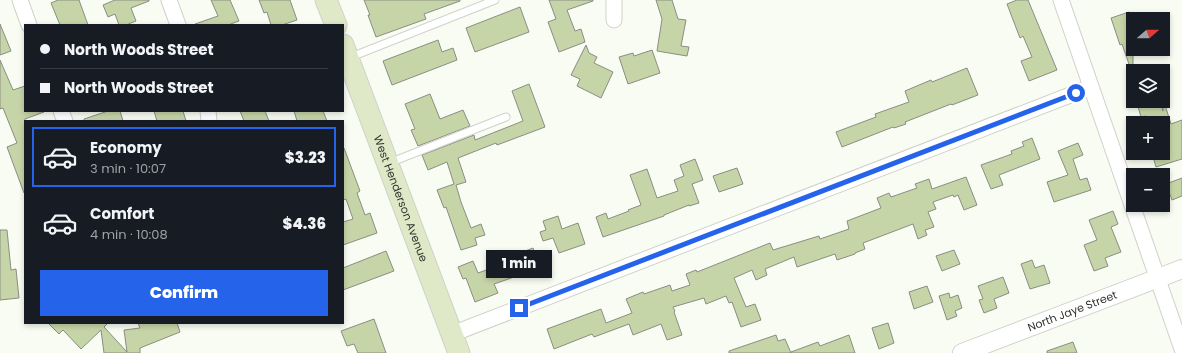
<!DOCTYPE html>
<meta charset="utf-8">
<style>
:root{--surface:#171b24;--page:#20242c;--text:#f1f3f6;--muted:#9ea1a6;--line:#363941;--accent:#2563eb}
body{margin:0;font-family:Poppins,sans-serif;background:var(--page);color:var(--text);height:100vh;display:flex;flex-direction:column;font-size:15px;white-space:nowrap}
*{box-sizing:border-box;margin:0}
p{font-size:13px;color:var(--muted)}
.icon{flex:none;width:22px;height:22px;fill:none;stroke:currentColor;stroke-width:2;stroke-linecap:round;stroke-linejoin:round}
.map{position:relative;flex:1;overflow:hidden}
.panel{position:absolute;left:24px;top:120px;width:320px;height:204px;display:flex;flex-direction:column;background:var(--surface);border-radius:0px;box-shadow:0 2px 6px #0003}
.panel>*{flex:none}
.guide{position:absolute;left:24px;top:24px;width:320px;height:88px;border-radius:0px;box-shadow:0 2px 6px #0003;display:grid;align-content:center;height:88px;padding:0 16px;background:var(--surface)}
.needle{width:26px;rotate:70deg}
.buttons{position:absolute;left:1126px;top:12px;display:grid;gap:8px}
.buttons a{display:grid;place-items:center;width:44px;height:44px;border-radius:0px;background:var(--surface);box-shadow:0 2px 6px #0003;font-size:20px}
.end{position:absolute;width:18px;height:18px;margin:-9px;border:5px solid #2563eb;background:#fff;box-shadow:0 0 0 2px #fff}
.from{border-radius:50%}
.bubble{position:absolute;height:28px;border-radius:0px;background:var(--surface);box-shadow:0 2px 6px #0003;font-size:13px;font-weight:800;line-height:28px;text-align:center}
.guide b{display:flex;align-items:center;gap:14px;height:38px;font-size:15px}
.guide b+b{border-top:1px solid var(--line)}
.guide i{width:10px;height:10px;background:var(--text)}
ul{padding:7px 0 0;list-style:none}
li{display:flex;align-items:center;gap:12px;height:60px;margin:0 8px 6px;padding:0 8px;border:2px solid transparent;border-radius:0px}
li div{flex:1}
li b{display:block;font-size:15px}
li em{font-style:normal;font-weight:800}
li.on{border-color:var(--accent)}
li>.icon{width:36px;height:36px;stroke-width:1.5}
.action{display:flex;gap:8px;margin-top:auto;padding:8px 16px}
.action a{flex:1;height:46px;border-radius:0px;background:var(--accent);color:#fff;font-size:16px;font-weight:800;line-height:46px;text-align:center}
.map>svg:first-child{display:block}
</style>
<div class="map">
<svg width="1182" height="353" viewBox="0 0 1182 353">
<rect width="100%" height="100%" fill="#f8fcf2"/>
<g fill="#c6d5a7" stroke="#8a8d84">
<polygon points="58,0 79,0 88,25 60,25 51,3"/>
<polygon points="115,0 149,0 149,1 131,8 136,21 126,25 119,25 115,14 108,17 103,5"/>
<polygon points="211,0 230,0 239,21 228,25 196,25 195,24 218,16"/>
<polygon points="259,0 290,0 297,20 282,25 271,25 267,12 264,13"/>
<polygon points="364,0 460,0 460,1 424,14 426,19 376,37 368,15 370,15"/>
<polygon points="549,0 593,0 593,1 567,10 575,31 581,29 585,42 559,52 548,22 556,19"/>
<polygon points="656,0 672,0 678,19 686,20 681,46 689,47 687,56 657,51 662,19"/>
<polygon points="1017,0 1028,0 1057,70 1029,81 1021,61 1032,57 1023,36 1020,38 1007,4"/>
<polygon points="520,7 529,32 475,52 466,28"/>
<polygon points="1129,12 1133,23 1133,70 1131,70 1122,44 1120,45 1111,18"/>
<polygon points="0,24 11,51 0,55"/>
<polygon points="438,40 442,52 453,48 457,60 392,85 383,61"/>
<polygon points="586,45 589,53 597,57 594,63 613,72 601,98 577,86 580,79 571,75"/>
<polygon points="652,50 660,73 628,84 619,57 633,53 634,56"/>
<polygon points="0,60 13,90 25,86 25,111 44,112 25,119 25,193 24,193 7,147 17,143 3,108 0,109"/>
<polygon points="967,68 978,95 952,105 951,104 905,122 906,124 894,128 893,127 842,147 836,132 876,117 875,114 909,102 905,91 931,80 932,82"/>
<polygon points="529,84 545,127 497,145 496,143 458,158 466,182 456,185 461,202 471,228 481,224 485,235 475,238 477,245 461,250 446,207 444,208 437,190 454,184 447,162 428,170 422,155 474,135 475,140 523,121 512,91"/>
<polygon points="430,94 440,119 463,110 470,126 418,146 411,130 415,129 405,104"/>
<polygon points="1144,101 1160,101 1163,111 1163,105 1165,105 1171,124 1182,120 1182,159 1156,167 1152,153 1163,153 1163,118 1148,123 1146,116 1141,117 1137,103"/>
<polygon points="108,111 120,111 123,121 84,121 84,119"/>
<polygon points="154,111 183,111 186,121 157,121"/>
<polygon points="240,111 265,111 269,121 244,121"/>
<polygon points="294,111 323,111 327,121 297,121"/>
<polygon points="1032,138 1040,159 999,175 1003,185 991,189 981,165 1012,154 1011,151 1024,146 1022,142"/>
<polygon points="1078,143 1083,155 1073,159 1080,180 1087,178 1091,190 1054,202 1047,182 1068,175 1058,151"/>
<polygon points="343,148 344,148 360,191 357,193 365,215 370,213 377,233 343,245 343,222 353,219 346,199 343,200"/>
<polygon points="695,159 703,180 692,184 699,203 689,206 689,205 664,215 664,216 603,237 596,217 606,213 608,219 629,211 628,210 641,205 630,175 647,169 657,198 678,191 674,180 684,176 680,165"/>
<polygon points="737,168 743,184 719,192 713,176"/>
<polygon points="966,177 977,205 964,210 958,195 954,197 953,195 933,202 936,209 928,212 934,227 925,230 927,235 918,239 913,224 863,243 865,249 855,253 855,254 837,260 835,254 797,267 794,257 765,269 767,275 756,280 752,270 734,278 746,307 755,304 761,320 741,327 732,302 729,303 726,296 706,304 704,298 673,307 675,311 674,312 682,335 667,340 661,324 633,335 629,324 594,337 592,334 554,349 547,329 601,309 606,323 632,313 626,299 643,292 644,294 670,285 672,291 690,285 686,274 696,270 697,272 770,243 773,250 819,236 820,239 849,229 847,221 881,208 877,198 889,193 891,197 917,188 915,184 929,179 932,189"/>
<polygon points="1182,178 1182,196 1172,200 1166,184"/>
<polygon points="1113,211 1118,224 1111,227 1121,252 1105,258 1108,266 1094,271 1084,245 1097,240 1089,220"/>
<polygon points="558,216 562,229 578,223 585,244 559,253 553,238 543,241 540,232 546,230 543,221"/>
<polygon points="0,230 7,230 11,270 16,269 19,298 0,300"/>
<polygon points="533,248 540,268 494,284 498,293 475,302 466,278 463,279 458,267 473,261 478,273 500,265 499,261"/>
<polygon points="954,250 960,264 942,271 936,256"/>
<polygon points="386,251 394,271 343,290 343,268"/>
<polygon points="1032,260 1035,268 1044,265 1050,283 1030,289 1021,264"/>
<polygon points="1003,277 1009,293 994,299 997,308 984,313 979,300 983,299 978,286"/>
<polygon points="927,286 933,302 914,309 909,292"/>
<polygon points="949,293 950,298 958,295 962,308 955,311 957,316 947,320 939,296"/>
<polygon points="374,319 386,353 358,353 354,344 347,346 341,331"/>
<polygon points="48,323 108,323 104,327 127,352 124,330 140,328 138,323 177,323 180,332 140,348 140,353 104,353 101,330 81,349 63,330 59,334"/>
<polygon points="888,323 894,343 879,349 872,328"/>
<polygon points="776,335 778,341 785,339 791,353 729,353 729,351"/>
<polygon points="849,335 855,353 791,353 791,352 818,342 820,346"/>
<polygon points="1073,342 1077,353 1047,353 1047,351"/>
</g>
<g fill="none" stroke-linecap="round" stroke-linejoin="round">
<g stroke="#cfd2c9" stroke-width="9">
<g id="service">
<polyline points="351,57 495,0"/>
<polyline points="389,163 506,117"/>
</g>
</g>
<g stroke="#cfd2c9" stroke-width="17">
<g id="minor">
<polyline points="20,0 29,25"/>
<polyline points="169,0 178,25"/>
<polyline points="614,0 614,20"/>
<polyline points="1061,0 1182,349"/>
<polyline points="61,111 65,121"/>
<polyline points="208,111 209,121"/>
<polyline points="452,334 1091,87"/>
</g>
</g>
<g stroke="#cfd2c9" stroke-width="20">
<g id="tertiary">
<path id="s1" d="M962,353L1182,269"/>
</g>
</g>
<g stroke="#cfd2c9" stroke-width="23">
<g id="secondary">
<polyline points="326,0 336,25"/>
<path id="s2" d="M343,45L459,353"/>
</g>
</g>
<use href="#service" stroke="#fff" stroke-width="7"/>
<use href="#minor" stroke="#fff" stroke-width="15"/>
<use href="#tertiary" stroke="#fff" stroke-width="18"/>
<use href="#secondary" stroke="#dfe8c7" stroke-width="21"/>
</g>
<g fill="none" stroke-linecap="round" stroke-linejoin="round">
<polyline stroke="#2563eb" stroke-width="5" points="519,308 1076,93"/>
</g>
<g text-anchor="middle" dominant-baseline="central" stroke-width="3" stroke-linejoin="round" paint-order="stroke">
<g font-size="11" fill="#30312d" stroke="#f8fcf2">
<text stroke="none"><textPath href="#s2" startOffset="164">West Henderson Avenue</textPath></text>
<text stroke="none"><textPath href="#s1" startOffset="118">North Jaye Street</textPath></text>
</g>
</g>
</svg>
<div class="buttons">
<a><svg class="needle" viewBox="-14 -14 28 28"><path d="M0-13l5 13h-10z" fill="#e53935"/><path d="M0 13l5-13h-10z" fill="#9ea1a6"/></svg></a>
<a><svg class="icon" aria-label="layers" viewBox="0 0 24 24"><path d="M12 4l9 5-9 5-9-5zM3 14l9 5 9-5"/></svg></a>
<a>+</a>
<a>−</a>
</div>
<i class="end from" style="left:1076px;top:93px"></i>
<i class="end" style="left:519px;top:308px"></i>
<div class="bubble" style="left:486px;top:250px;width:66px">1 min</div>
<div class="guide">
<b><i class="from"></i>North Woods Street</b>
<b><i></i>North Woods Street</b>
</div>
<section class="panel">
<ul>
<li class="on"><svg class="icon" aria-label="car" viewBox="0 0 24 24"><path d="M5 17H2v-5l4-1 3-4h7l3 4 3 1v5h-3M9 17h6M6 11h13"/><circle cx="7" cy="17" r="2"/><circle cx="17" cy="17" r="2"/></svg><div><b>Economy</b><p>3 min · 10:07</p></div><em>$3.23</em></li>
<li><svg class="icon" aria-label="car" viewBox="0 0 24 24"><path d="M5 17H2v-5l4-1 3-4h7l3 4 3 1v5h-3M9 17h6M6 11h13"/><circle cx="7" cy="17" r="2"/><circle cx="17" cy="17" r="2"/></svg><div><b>Comfort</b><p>4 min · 10:08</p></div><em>$4.36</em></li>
</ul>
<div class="action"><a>Confirm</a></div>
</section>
</div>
